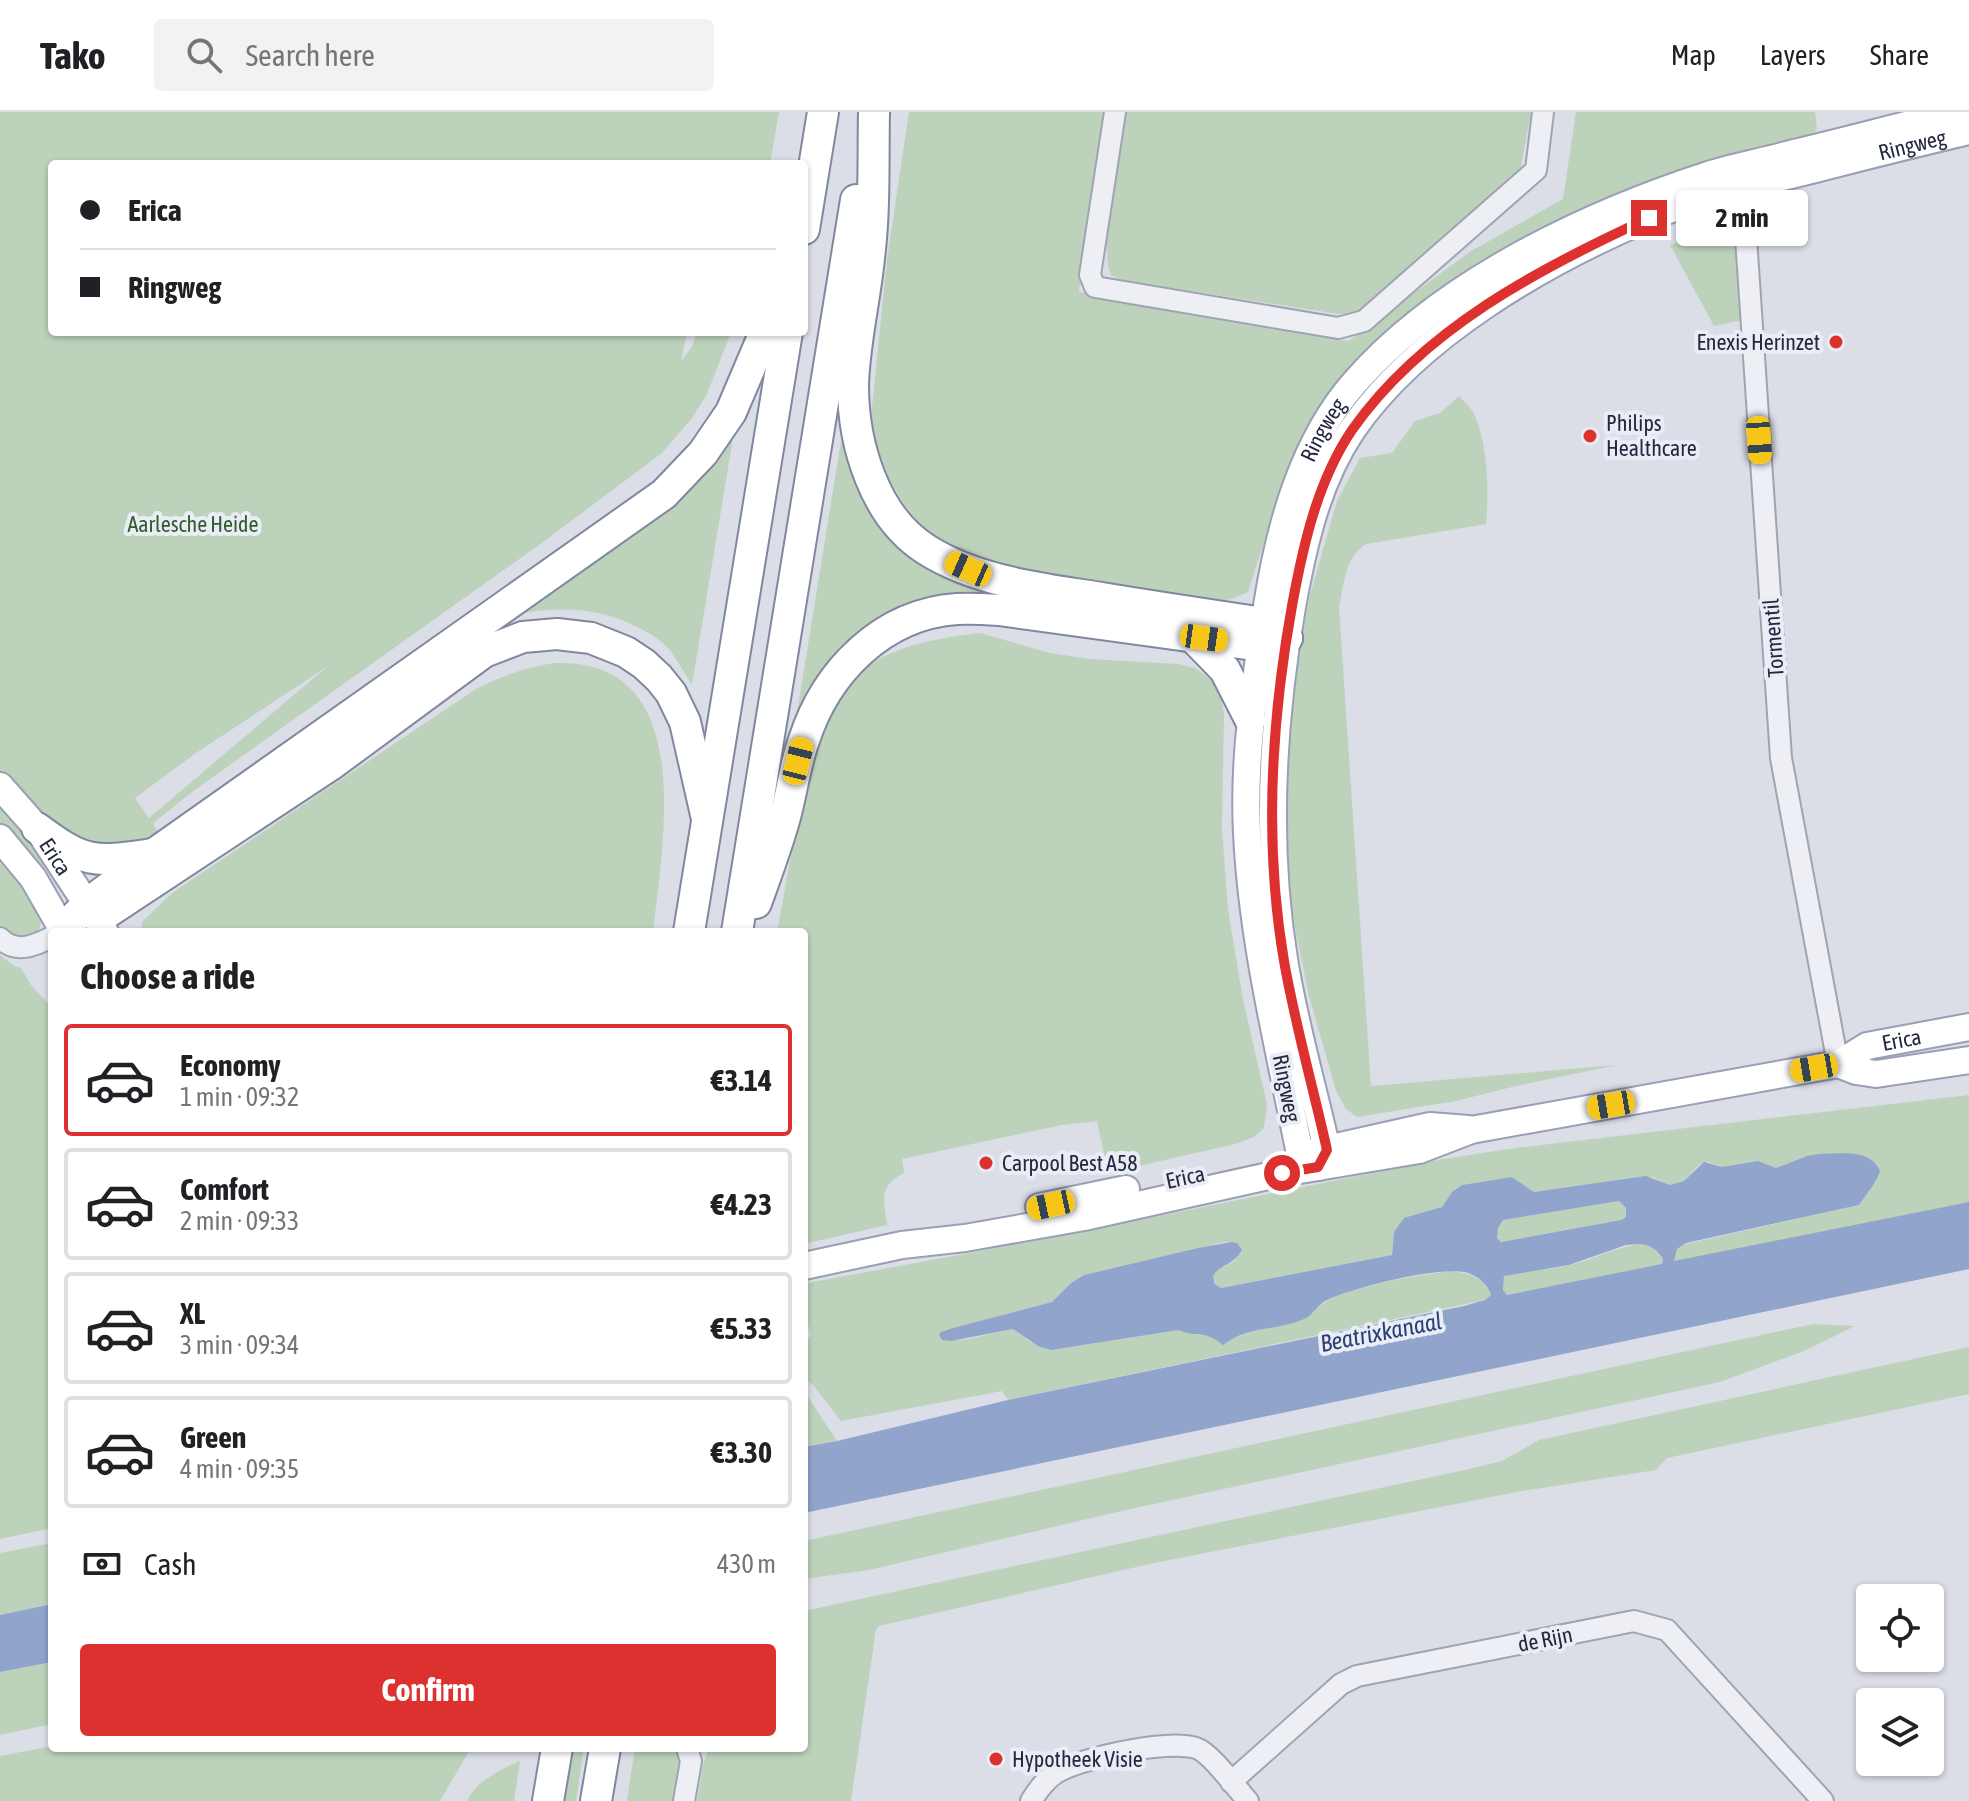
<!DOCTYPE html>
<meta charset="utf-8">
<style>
:root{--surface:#fff;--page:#f2f2f2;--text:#202124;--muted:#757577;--line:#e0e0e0;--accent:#dc312f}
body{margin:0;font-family:"Asap Condensed",sans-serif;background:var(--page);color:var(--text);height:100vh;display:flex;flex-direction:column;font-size:30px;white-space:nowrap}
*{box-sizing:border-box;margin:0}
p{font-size:26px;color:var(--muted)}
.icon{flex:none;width:44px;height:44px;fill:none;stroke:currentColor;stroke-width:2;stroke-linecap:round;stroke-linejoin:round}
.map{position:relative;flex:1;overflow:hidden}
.side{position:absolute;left:48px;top:816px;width:760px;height:824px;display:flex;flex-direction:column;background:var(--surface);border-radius:8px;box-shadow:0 2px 6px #0004}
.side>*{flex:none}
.top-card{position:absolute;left:48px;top:48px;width:760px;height:176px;border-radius:8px;box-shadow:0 2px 6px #0004;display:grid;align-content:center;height:176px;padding:0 32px;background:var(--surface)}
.tools{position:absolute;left:1856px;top:1472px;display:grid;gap:16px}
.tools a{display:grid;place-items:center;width:88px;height:88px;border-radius:8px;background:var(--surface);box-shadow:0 2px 6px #0004;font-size:40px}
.end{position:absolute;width:36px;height:36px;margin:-18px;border:10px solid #dc312f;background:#fff;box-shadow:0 0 0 4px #fff}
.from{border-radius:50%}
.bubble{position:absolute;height:56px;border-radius:8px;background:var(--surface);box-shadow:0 2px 6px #0004;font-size:26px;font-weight:700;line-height:56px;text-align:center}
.car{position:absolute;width:24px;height:48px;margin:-24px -12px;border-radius:10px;box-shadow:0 0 6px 2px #0007;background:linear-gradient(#f5c518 24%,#345 0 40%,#f5c518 0 76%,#345 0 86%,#f5c518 0)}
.top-card b{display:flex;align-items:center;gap:28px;height:76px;font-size:30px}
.top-card b+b{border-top:2px solid var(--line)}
.top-card i{width:20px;height:20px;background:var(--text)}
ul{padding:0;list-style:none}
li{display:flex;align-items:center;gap:24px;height:112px;margin:0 16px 12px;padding:0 16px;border:4px solid var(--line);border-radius:8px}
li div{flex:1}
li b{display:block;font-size:30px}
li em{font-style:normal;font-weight:700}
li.selected{border-color:var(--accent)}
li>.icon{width:72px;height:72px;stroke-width:1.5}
h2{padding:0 32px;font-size:36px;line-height:96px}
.pay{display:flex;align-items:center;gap:20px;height:88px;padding:0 32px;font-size:30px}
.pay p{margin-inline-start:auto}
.action{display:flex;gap:16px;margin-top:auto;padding:16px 32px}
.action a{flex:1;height:92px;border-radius:8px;background:var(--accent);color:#fff;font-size:32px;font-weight:700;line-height:92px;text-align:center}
header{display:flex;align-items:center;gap:48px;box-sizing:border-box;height:112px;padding:0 40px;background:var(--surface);border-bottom:2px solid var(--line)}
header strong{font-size:38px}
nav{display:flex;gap:44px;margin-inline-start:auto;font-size:28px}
.search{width:560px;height:72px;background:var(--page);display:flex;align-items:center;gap:20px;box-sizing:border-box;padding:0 28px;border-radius:8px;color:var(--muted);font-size:30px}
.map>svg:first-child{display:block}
</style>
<header>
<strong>Tako</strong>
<div class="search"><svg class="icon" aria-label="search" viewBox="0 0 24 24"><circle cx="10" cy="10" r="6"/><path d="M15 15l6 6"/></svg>Search here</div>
<nav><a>Map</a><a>Layers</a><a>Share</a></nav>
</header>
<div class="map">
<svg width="1969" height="1689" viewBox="0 0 1969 1689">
<rect width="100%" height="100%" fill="#dbdde7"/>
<g fill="#bdd2bb" fill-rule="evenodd">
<path d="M0,0H779L770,52H52V220H687L681,249L692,235L697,220H731L707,282L692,306L662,341L543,430L192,680L153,711L158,720C130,735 108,734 78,728L20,771C29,787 50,803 36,823C23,826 9,826 0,814ZM328,554L149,706L148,705L135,686L196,641Z"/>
<polygon points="909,0 1107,0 1079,180 1349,229 1471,139 1563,87 1576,0 1815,0 1817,17 1806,32 1480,163 1304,325 1278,387 1248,480 1232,487 1220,489 990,451 946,432 923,416 904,392 889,367 876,334 871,304 887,148"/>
<path d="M1126,0H1531L1519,66L1371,196L1355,202H1338L1121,168L1111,163C1098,133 1120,37 1126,0Z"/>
<polygon points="1735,112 1742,208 1714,214 1670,133"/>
<path d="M1459,284C1464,290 1472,296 1475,304C1488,334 1489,381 1486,412L1366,432C1345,445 1344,472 1339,495L1371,974L1617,953L1516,974L1456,989L1357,1005L1346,997L1336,979L1309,884L1294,811L1287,754L1284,660L1286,628L1297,548L1310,483L1337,389L1360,346L1392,341L1415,309L1440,301Z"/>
<polygon points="846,298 919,437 1180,502 900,505 792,632"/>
<path d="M734,320L692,573C685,562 679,551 672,541C663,529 650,521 637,515C596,494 559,495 514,502L681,388L716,349Z"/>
<path d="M980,521L1050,541L1089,547L1178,552L1195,556L1213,569L1220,580L1224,601L1222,716L1228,798L1243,888L1267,992L1264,1016L1254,1025L1235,1032L1108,1061L1097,1009L1062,1013L902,1047L904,1061C878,1074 884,1087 887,1113L804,1132V820H777C790,755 809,611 855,565C886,534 938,526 980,521Z"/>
<path d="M555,551C698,546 663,728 653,820H142V810L172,781L476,577C502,564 526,555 555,551Z"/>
<polygon points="0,843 14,854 21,856 31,873 52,896 52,1416 0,1427"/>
<path d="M1969,983V1090L1677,1150L1673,1148L1677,1136L1686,1132L1859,1093L1868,1077L1877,1069L1807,1044L1776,1056L1758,1049L1722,1055L1708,1050L1699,1053L1684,1069L1670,1073L1653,1065L1534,1080L1512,1065L1462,1073L1452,1080L1442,1095L1404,1107L1394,1120L1392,1143L1221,1176L1216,1172L1213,1164L1216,1158L1235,1149L1231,1130H1224L1084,1163L1071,1171L1052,1190L953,1216L942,1228H963L1013,1217L1031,1230L1051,1238L1180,1218C1197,1227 1203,1216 1223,1232C1243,1217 1269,1218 1293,1210C1312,1203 1322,1189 1341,1182C1375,1170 1415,1164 1451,1159C1468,1161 1485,1165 1491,1183L1485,1188L1008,1288L1002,1279L841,1309L813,1273L804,1267V1228L809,1227L811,1222L807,1209H804V1172L807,1171L1013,1133L1443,1047L1515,1036Z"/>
<polygon points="1619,1089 1626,1096 1626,1105 1621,1108 1501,1130 1497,1125 1498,1115 1503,1108"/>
<path d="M1641,1132C1653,1134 1657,1138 1663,1147L1662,1153L1507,1183L1503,1178L1504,1164C1527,1158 1551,1158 1574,1152C1597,1146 1618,1134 1641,1132Z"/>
<polygon points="1813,1212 1855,1214 1804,1239 1720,1270 1126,1398 869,1458 804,1467 804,1429"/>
<polygon points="1969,1235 1969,1282 1667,1346 1656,1358 1522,1379 1154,1451 879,1514 876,1517 851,1689 697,1689 703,1653 709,1636 804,1636 804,1499 1465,1358 1502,1349 1539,1328"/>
<polygon points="804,1279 837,1329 804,1335"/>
<polygon points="52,1431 52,1492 0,1503 0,1441"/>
<polygon points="52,1550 52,1612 0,1623 0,1560"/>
<polygon points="52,1634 52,1636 475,1636 468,1641 440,1689 0,1689 0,1644"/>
<polygon points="584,1636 576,1689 563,1689 572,1638"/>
<path d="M635,1636H676C687,1649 680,1673 677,1689H627Z"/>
<path d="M520,1649L514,1689H467C476,1669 501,1657 520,1649Z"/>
</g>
<g fill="#91a4cc" fill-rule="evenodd">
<path d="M1819,1042C1841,1042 1870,1036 1880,1059C1876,1072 1866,1082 1859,1093L1686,1131L1677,1137L1674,1149L1969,1090V1157L804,1401V1335L837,1329L1008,1288L1464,1194L1485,1188L1491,1183C1488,1172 1476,1162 1464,1160C1436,1155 1354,1175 1327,1188C1318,1192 1313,1203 1304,1207C1277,1219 1246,1214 1223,1233C1202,1216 1198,1227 1179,1218L1051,1238L1038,1234L1013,1217L951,1229L942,1228L939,1223L941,1220L953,1216L1052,1190L1071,1171L1084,1163L1198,1136L1231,1130L1237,1131L1242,1138C1232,1155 1221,1151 1213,1164L1215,1172L1221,1176L1392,1143L1394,1120L1404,1106L1442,1095L1452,1080L1462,1073L1512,1065L1534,1080L1646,1064L1670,1073L1684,1069L1704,1050L1722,1055L1758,1049L1776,1056L1807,1044ZM1619,1089L1626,1096V1105L1621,1108L1501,1130L1497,1126L1498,1116L1503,1108ZM1641,1132C1653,1134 1657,1138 1663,1147L1662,1152L1507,1183L1503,1178L1504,1164L1569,1153L1626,1133Z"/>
<polygon points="52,1492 52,1550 0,1560 0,1503"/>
</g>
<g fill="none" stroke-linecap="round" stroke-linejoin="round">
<g stroke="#a0a3b1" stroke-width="24">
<g id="minor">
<polyline points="1115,0 1090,163 1095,175 1338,216 1364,209 1536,58 1543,0"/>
<polyline points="1744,96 1781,646 1838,952"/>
<path d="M0,826C16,842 34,834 52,825"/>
<polyline points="1231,1670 1341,1572 1357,1564 1634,1509 1667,1518 1823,1689"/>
<polyline points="684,1689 691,1649 687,1636"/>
<path d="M1031,1689C1038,1678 1045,1668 1056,1661C1080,1646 1168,1627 1196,1636C1210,1640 1237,1677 1248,1689"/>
</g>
</g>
<g stroke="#999fb4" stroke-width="30">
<g id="major">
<path id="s1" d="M0,674L37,716L105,820"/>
<polyline points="0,726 33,766 64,820"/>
<polyline points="1838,952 1856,959 1876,962 1969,948"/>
<polyline points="1314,1040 1430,1014 1468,1017"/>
<path id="s2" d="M1318,1055L1300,1042C1279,936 1252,829 1247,721C1243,645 1255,569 1267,494C1279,417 1302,330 1355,270C1442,171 1585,103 1708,63C1736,54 1766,49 1794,41C1849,28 1904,13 1959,0"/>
<path id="s3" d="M1318,1055L1327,1038C1313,975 1294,911 1284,847C1265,731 1272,611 1292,495C1303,434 1317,370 1352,318C1417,223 1544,150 1648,106C1693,87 1740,76 1787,64C1847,49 1908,33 1969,19"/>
<polyline points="1039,1095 1126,1077"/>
<path id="s4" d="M804,1154L902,1133L965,1126L1084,1105L1282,1061L1419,1038L1471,1018L1838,952L1867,934L1969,915"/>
</g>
</g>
<g stroke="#80889f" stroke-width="34">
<g id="highway">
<path d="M874,0C873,48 875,98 869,146C865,187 854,232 853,273C853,332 874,405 927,438C978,470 1044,477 1102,486C1156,495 1210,503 1264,511L1287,526"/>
<polyline points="804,117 823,0"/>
<polyline points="1192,524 1225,558 1250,607"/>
<path d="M37,716C84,751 93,751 152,742"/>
<path d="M756,791C766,763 777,734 785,705C792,679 795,653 804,628C826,560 882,502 957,497C971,496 985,497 999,498L1261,534L1287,526"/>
<polyline points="105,802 332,652 484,540 523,525 557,522 591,526 626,540 644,552 659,566 671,581 685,610 707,707"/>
<polyline points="63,818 87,792 154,742 664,382 703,341 731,300 765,220"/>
<polyline points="689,820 787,220"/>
<polyline points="737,820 856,88"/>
<polyline points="548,1689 557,1636"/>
<polyline points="596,1689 605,1636"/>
</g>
</g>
<use href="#minor" stroke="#eeeff5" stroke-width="20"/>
<use href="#major" stroke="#fff" stroke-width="26"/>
<use href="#highway" stroke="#fff" stroke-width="30"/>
</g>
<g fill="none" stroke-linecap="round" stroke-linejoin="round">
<path stroke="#dc312f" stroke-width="10" d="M1282,1061L1318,1055L1327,1038C1313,975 1295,912 1284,849C1264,732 1271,610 1292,494C1303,434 1317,370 1352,318C1423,217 1540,156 1649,106"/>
</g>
<g fill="#dc312f" stroke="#eaedf5" stroke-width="3">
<circle cx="1836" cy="230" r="8"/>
<circle cx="1590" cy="324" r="8"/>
<circle cx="986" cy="1051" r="8"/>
<circle cx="996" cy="1647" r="8"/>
</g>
<g text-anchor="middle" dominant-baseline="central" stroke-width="8" stroke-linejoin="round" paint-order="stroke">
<g font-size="22" fill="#23293e" stroke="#eaedf5">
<text stroke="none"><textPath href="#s3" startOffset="1400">Ringweg</textPath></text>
<text stroke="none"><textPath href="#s2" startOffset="762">Ringweg</textPath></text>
<text transform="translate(1773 526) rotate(-94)">Tormentil</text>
<text stroke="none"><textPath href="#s1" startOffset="90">Erica</textPath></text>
<text stroke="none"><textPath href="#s4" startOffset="1124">Erica</textPath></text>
<text transform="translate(1287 976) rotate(79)">Ringweg</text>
<text transform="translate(1185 1065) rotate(-12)">Erica</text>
<text transform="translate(1545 1527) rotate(-11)">de Rijn</text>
</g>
<g font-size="22" fill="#23293e" stroke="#eaedf5" text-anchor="start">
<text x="1820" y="230" text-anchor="end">Enexis Herinzet</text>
<text x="1606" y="311">Philips<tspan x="1606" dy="25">Healthcare</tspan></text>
<text x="1002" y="1051">Carpool Best A58</text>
<text x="1012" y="1647">Hypotheek Visie</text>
</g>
<g font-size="22" fill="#305c2f" stroke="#eaedf5">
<text x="193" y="412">Aarlesche Heide</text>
</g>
<g font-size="24" font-style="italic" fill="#293f76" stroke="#eaedf5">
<text transform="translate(1381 1220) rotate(-11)">Beatrixkanaal</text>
</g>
</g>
</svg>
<div class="tools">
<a><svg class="icon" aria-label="locate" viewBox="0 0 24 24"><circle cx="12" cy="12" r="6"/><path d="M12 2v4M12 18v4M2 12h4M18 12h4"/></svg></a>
<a><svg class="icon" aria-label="layers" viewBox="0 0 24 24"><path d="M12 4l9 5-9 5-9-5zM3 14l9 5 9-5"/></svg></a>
</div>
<i class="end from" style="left:1282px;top:1061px"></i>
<i class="end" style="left:1649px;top:106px"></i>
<div class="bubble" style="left:1676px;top:78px;width:132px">2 min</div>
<i class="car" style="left:1759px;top:328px;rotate:176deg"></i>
<i class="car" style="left:968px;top:457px;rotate:294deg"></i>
<i class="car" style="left:1204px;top:526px;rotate:98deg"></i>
<i class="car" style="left:798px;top:649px;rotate:14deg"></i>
<i class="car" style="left:1814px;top:956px;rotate:260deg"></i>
<i class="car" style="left:1611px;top:993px;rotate:260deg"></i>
<i class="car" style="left:1051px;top:1093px;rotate:258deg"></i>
<div class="top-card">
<b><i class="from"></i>Erica</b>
<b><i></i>Ringweg</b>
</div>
<section class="side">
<h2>Choose a ride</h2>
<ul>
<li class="selected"><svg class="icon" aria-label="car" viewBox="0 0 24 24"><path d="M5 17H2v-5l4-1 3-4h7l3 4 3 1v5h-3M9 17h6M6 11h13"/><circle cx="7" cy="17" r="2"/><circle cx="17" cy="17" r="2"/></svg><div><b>Economy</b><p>1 min · 09:32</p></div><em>€3.14</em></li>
<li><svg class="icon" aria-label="car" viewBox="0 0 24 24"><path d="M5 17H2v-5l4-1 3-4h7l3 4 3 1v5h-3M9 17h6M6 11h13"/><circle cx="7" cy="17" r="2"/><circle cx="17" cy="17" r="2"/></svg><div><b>Comfort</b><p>2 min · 09:33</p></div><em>€4.23</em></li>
<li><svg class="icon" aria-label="car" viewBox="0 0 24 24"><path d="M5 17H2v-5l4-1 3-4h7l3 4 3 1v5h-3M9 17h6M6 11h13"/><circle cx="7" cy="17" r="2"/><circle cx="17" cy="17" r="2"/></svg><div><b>XL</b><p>3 min · 09:34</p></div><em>€5.33</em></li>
<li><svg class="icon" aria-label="car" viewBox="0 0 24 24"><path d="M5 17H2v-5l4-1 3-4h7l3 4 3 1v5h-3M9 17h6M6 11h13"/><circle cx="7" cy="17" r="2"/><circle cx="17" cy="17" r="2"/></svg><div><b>Green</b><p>4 min · 09:35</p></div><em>€3.30</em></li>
</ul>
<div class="pay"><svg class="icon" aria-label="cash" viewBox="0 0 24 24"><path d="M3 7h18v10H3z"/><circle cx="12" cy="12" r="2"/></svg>Cash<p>430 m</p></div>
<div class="action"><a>Confirm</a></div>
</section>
</div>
